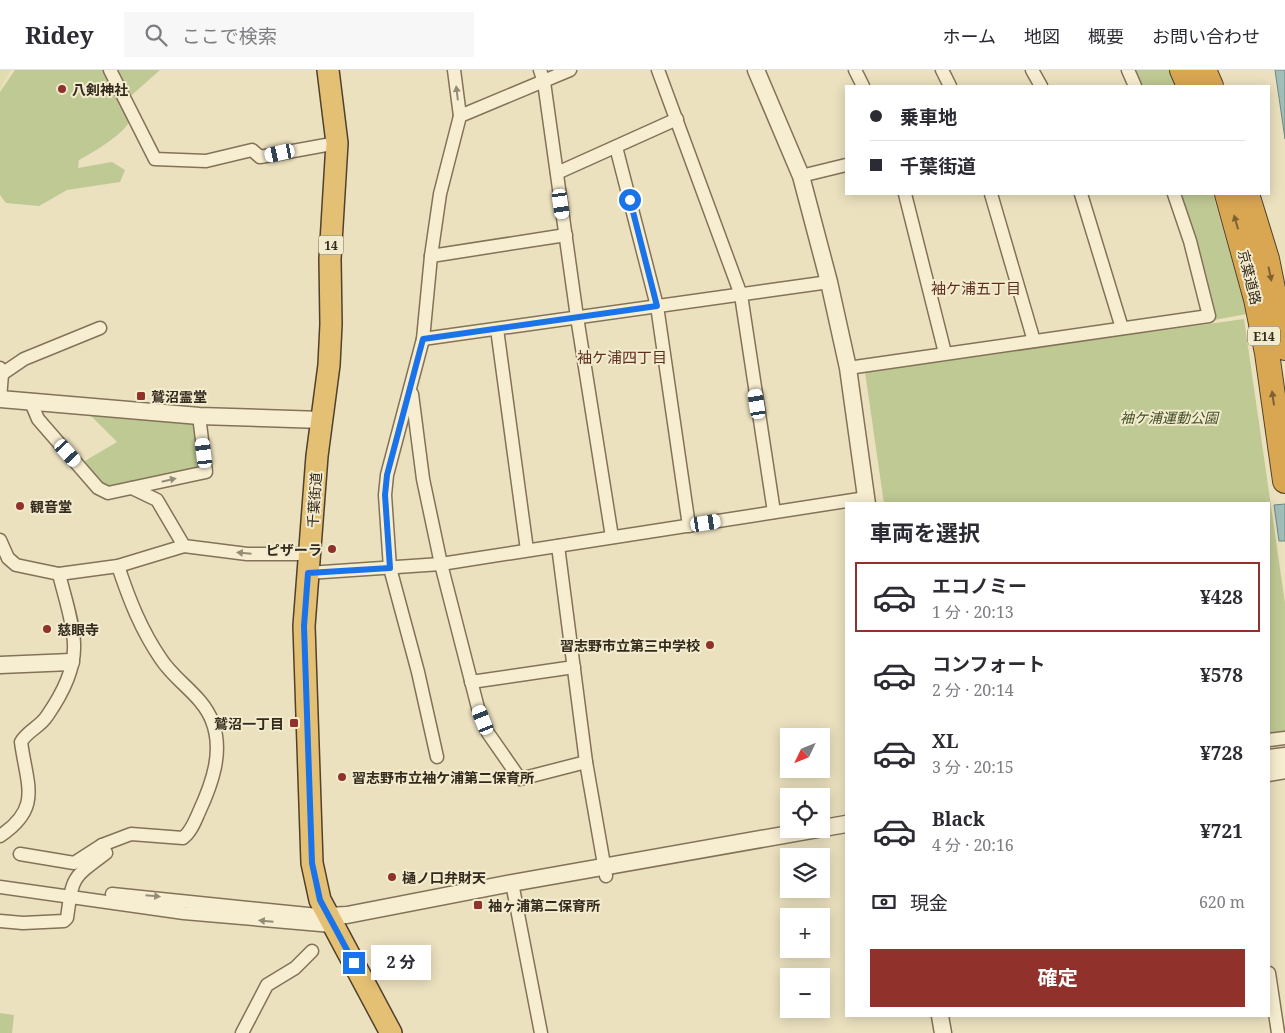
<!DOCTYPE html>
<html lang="ja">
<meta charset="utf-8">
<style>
:root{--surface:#fff;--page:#f7f7f7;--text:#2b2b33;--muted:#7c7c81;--line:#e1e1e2;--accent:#90312b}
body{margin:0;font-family:"Noto Serif","Noto Sans JP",serif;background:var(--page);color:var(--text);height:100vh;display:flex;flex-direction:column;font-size:19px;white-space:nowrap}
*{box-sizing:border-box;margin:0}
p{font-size:16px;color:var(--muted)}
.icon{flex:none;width:28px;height:28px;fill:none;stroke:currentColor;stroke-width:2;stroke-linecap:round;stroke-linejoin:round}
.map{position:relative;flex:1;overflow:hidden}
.side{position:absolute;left:845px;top:432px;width:425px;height:515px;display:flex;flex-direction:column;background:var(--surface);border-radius:0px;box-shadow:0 2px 12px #0003}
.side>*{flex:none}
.hud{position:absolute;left:845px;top:15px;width:425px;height:110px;border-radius:0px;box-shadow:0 2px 12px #0003;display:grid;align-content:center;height:110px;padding:0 25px;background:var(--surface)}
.needle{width:32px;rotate:227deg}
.tools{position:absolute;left:780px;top:658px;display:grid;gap:10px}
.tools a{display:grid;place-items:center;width:50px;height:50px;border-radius:0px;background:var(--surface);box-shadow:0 2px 12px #0003;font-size:25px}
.end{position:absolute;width:22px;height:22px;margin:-11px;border:6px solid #1a73e8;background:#fff;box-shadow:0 0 0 2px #fff}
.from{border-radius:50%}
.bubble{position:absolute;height:35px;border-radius:0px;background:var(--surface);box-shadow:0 2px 12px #0003;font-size:16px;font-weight:700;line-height:35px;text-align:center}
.car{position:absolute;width:15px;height:30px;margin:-15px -8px;border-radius:6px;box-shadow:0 0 4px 1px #0007;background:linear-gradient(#fff 24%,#345 0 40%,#fff 0 76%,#345 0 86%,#fff 0)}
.hud b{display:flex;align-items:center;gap:18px;height:48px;font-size:19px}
.hud b+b{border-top:1px solid var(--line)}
.hud i{width:12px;height:12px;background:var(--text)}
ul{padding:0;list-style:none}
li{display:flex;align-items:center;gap:15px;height:70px;margin:0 10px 8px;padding:0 15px;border:2px solid transparent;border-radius:0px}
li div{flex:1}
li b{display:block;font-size:19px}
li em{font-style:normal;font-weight:700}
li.on{border-color:var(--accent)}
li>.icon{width:45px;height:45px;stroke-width:1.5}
h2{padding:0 25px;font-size:22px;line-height:60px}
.pay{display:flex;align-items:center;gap:12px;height:55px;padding:0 25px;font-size:19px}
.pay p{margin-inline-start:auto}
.action{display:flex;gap:10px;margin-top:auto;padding:10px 25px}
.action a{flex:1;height:58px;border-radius:0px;background:var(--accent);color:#fff;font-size:20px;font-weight:700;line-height:58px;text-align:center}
header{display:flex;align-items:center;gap:30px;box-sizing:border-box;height:70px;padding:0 25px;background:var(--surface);border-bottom:1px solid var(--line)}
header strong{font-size:24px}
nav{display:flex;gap:28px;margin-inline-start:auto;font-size:18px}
.search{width:350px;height:45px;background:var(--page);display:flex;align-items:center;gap:12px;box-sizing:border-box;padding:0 18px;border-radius:0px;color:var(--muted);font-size:19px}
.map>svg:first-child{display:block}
</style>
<header>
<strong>Ridey</strong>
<div class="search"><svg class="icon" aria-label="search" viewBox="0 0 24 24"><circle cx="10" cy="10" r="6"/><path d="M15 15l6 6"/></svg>ここで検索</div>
<nav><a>ホーム</a><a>地図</a><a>概要</a><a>お問い合わせ</a></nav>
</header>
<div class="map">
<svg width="1285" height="963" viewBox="0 0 1285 963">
<rect width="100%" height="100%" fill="#ebe1bf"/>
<polygon fill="#e1dcad" points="0,0 11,0 0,19"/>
<g fill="#bfc994">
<path d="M15,0H160L124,32C126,36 130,43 130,47C131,61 90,84 79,90L78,98L112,92L125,100L120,112L67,120L39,136L6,133L0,125V22Z"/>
<polygon points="1135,0 1169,0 1177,16 1142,16"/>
<polygon points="1179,124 1213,124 1247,244 1214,250 1201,192"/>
<polygon points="1244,249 1285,533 1285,661 1269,663 1269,434 884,434 865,302"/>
<polygon points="79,334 199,346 206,402 108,423 78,395 117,372"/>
<polygon points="0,943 14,945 12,963 0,963"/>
</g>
<g fill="#a2bdb7" stroke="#6a8b84">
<polygon points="1275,0 1285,0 1285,69"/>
<polygon points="1285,434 1285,471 1279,471 1274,435"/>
</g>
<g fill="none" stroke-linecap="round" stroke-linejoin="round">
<g stroke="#837258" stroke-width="15">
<g id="minor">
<polyline points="110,0 155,89 206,91 252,80 260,87 337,73"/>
<polyline points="454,0 460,46"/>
<polyline points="540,0 544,12 577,247 612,467"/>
<polyline points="658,0 741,225 774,442"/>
<polyline points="855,0 863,16"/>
<polyline points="942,0 950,16"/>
<polyline points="1032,0 1041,16"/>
<polyline points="1128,0 1135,16"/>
<polyline points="616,77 657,236 689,456"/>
<polyline points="557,103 677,49"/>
<polyline points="801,106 846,95"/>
<polyline points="905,124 945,283"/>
<polyline points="991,124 1034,271"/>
<polyline points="1081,124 1122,258"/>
<polyline points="431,186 566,165"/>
<polyline points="497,259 527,480"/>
<polyline points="423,269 829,212"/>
<polyline points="0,298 2,304 0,329"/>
<polyline points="848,298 1209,246 1190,171 1174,124"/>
<polyline points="2,304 24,289 100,258"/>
<polyline points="412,324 423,409 441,494 478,638 488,663 520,709 586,692"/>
<polyline points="30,330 38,349 98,418 108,423 206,402 199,346"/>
<polyline points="132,418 157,430 184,476 247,484 310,484"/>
<polyline points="0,470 8,488 16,495 59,504 118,496 184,476"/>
<polyline points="558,476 586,692 606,806"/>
<polyline points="308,503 441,494 866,428"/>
<polyline points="471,612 574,597"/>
<polyline points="1269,670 1285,668"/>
<polyline points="437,687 418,602 390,498 385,425 387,405 423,269 431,186 440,124 460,46 570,0"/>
<path d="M0,766C42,738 27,716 21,672C27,661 40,657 47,646C61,626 75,600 74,575C74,554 64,525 59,504"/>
<path d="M20,784L74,793L102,775L131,764L183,768C191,762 195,751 199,742C212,714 224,681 212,651C203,626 175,611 161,589C141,560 129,529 118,496"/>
<polyline points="512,813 541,963"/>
<polyline points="0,817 184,843 332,856"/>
<polyline points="112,824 328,846"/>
<path d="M0,851L23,853L64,851L67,848C73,806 71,809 106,783L102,775"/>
<polyline points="1269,903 1278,963"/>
<polyline points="242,963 267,915 295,898 312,881"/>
</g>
</g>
<g stroke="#837258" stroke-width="19">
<g id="tertiary">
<polyline points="756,0 801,106 829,212 848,298 867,434"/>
<polyline points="0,329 199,346 322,350"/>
<polyline points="0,595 71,592"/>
<polyline points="1269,688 1285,686"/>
<polyline points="1269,703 1285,700"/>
<polyline points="328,846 347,845 512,813 846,754"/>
<polyline points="940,946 943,963"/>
</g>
</g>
<g stroke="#51402d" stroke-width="24">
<polyline id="trunk" points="328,0 337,73 330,189 331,254 329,295 317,386 304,556 312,793 320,830 391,963"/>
</g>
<g stroke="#51402d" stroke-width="26">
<g id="motorway">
<polyline points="1182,0 1189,16"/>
<polyline points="1204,0 1211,16"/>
<polyline points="1227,124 1256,229 1267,283 1285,411"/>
<polyline points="1247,124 1267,189 1285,278"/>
</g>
</g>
<use href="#minor" stroke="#f7eed2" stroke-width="12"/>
<use href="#tertiary" stroke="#f7eed2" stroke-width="16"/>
<use href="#trunk" stroke="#e4c074" stroke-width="21"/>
<use href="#motorway" stroke="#d9a652" stroke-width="24"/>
</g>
<defs><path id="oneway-solid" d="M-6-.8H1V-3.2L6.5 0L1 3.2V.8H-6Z" transform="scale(1.25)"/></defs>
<g fill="#958c77">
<use href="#oneway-solid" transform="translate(457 23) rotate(-97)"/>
<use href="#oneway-solid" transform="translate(169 410) rotate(-13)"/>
<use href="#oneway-solid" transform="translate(244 483) rotate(-175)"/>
<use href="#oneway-solid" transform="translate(153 826) rotate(5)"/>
<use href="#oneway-solid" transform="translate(266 851) rotate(-175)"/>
</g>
<g fill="#7e6134">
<use href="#oneway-solid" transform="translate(1236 152) rotate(-106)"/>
<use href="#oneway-solid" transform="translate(1270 204) rotate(78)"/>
<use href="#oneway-solid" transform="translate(1273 328) rotate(-98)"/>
</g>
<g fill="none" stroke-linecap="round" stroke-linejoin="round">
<polyline stroke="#1a73e8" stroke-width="6" points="354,893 320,830 312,793 304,556 308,503 390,498 385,425 387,405 423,269 657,236 630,130"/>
</g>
<g fill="#90312b" stroke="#f3ebce" stroke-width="2">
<circle cx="62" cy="19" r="5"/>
<rect x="136" y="321" width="10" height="10" rx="2.5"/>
<circle cx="20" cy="436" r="5"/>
<circle cx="332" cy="479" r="5"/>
<circle cx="47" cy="559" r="5"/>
<circle cx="710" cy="575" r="5"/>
<rect x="289" y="648" width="10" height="10" rx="2.5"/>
<circle cx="342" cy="707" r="5"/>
<circle cx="392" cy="807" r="5"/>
<rect x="473" y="830" width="10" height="10" rx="2.5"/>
</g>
<g text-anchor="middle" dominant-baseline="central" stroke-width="4" stroke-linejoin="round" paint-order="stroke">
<g fill="#f3ebce" stroke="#6d6351" stroke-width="1">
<rect x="318.5" y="165.5" width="25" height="19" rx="4"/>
<rect x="1248" y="256.5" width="32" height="19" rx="4"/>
</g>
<g font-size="12" font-weight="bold" fill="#33291c">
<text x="331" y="175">14</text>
<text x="1264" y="266">E14</text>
</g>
<g font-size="14" font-weight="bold" fill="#33291c" stroke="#f3ebce" text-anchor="start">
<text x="72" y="19">八剣神社</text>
<text x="151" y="326">鷲沼霊堂</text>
<text x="30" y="436">観音堂</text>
<text x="322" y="479" text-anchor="end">ピザーラ</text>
<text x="57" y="559">慈眼寺</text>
<text x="700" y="575" text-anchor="end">習志野市立第三中学校</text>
<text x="284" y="653" text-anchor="end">鷲沼一丁目</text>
<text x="352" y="707">習志野市立袖ケ浦第二保育所</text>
<text x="402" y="807">樋ノ口弁財天</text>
<text x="488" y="835">袖ヶ浦第二保育所</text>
</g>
<g font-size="14" fill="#33291c" stroke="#f3ebce">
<text transform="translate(1250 207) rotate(76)">京葉道路</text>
<text transform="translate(314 430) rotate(-86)">千葉街道</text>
</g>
<g font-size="14" font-style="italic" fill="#414f24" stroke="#f3ebce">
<text x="1169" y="347">袖ケ浦運動公園</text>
</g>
<g font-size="15" fill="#5e2f1e" stroke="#f3ebce">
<text x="976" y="218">袖ケ浦五丁目</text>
<text x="622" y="287">袖ケ浦四丁目</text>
</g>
</g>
</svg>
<div class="tools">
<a><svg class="needle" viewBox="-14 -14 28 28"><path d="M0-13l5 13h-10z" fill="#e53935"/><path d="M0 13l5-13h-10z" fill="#7c7c81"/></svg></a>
<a><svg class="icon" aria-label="locate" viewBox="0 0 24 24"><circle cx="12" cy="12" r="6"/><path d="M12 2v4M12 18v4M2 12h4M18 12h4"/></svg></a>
<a><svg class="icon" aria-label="layers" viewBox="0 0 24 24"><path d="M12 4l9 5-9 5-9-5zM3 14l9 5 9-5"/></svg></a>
<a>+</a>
<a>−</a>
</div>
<i class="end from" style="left:630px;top:130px"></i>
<i class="end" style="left:354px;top:893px"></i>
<div class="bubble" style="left:371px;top:875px;width:60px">2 分</div>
<i class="car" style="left:280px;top:83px;rotate:258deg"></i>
<i class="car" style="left:561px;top:134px;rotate:172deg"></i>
<i class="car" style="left:757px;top:334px;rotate:351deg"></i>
<i class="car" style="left:68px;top:383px;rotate:138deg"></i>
<i class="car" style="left:204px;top:383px;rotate:353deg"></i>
<i class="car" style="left:706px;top:453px;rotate:81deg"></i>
<i class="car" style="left:483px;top:650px;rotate:338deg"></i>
<div class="hud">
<b><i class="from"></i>乗車地</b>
<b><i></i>千葉街道</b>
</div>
<section class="side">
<h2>車両を選択</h2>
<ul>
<li class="on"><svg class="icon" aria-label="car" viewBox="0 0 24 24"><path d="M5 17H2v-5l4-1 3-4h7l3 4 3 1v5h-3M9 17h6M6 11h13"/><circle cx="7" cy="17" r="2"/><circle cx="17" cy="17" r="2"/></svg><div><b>エコノミー</b><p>1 分 · 20:13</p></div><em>¥428</em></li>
<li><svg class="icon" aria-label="car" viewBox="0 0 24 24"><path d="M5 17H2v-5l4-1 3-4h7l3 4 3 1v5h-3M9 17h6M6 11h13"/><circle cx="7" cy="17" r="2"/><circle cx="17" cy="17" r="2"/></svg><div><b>コンフォート</b><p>2 分 · 20:14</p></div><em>¥578</em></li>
<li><svg class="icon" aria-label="car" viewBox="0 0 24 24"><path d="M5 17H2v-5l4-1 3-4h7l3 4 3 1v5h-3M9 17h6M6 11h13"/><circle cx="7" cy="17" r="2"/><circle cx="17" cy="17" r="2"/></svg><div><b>XL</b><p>3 分 · 20:15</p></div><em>¥728</em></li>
<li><svg class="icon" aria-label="car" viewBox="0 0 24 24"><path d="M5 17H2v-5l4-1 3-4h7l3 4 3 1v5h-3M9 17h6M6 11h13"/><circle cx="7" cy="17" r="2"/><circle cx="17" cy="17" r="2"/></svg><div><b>Black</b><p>4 分 · 20:16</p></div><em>¥721</em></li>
</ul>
<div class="pay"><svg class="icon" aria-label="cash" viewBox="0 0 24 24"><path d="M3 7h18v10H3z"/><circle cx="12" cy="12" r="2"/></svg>現金<p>620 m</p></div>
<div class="action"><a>確定</a></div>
</section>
</div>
